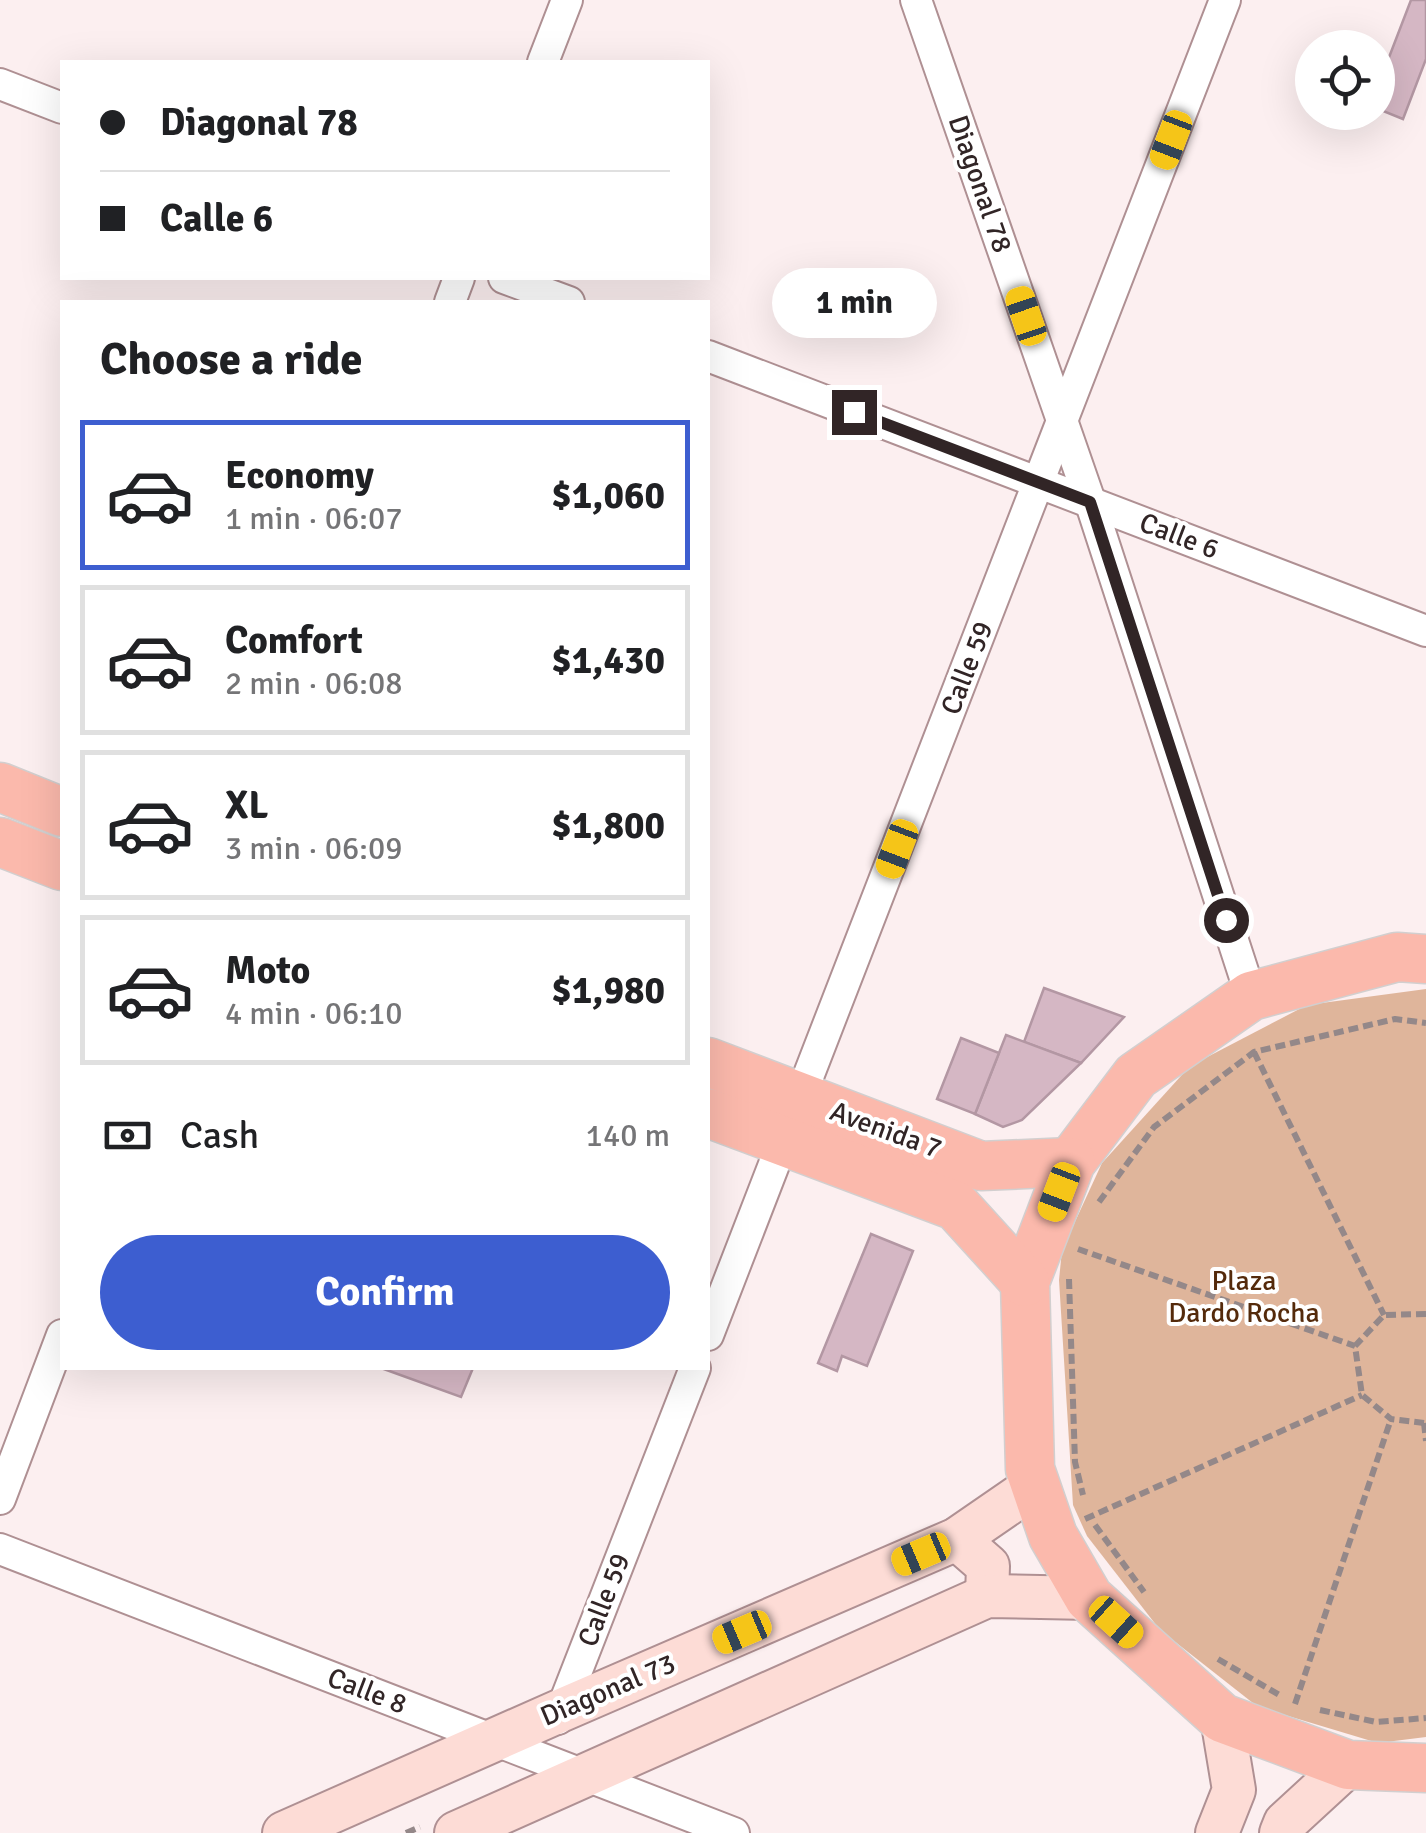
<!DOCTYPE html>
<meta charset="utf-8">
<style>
:root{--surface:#fff;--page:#f6f6f6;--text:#202124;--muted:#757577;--line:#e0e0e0;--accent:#3d5ed0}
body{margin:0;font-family:Signika,sans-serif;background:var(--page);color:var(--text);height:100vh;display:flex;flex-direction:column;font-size:38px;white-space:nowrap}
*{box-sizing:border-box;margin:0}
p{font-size:32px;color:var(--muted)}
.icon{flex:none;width:55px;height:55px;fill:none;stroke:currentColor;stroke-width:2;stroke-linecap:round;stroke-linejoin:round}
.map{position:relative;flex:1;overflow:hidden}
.sheet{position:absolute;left:60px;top:300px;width:650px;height:1070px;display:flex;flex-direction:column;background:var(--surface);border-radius:0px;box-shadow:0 10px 40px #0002}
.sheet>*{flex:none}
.banner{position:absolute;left:60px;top:60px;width:650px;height:220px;border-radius:0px;box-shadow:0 10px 40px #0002;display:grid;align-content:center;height:220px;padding:0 40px;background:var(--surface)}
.tools{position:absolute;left:1295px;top:30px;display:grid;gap:20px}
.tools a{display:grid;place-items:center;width:100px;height:100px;border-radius:50%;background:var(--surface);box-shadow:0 10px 40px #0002;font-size:50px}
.end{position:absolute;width:45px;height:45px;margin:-22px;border:12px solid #312526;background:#fff;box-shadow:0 0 0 5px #fff}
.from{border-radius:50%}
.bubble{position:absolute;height:70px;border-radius:35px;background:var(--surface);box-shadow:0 10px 40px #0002;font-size:32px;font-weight:800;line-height:70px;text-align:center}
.car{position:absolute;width:30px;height:60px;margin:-30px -15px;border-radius:12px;box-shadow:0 0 8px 2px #0007;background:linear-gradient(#f5c518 24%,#345 0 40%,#f5c518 0 76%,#345 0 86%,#f5c518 0)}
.banner b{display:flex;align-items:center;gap:35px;height:95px;font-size:38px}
.banner b+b{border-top:2px solid var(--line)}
.banner i{width:25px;height:25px;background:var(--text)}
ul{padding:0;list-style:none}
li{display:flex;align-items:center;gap:30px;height:150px;margin:0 20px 15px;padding:0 20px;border:5px solid var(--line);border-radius:0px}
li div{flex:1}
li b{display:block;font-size:38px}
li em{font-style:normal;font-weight:800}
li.active{border-color:var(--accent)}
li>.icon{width:90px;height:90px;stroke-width:1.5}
h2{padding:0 40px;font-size:45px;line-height:120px}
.pay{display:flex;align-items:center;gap:25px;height:110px;padding:0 40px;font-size:38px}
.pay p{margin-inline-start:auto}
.cta{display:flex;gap:20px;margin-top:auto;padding:20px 40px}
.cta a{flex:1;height:115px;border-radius:60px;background:var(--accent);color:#fff;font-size:40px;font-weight:800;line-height:115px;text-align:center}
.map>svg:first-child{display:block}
</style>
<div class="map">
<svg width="1426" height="1833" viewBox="0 0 1426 1833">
<rect width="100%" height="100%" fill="#fceff0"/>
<polygon fill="#dfb59b" points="1426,989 1426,1737 1378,1743 1258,1707 1160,1630 1087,1536 1073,1505 1059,1280 1062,1250 1102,1163 1190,1066 1307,1005"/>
<g fill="#d5b7c4" stroke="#b397a3" stroke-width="2.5">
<polygon points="1411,0 1426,0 1426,59 1403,119 1378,109 1378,86"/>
<polygon points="1044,988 1124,1017 1081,1063 1024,1042"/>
<polygon points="1006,1035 1081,1063 1022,1120 1003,1127 975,1114"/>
<polygon points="961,1038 999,1053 975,1114 937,1099"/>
<polygon points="871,1234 913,1251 867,1366 842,1356 837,1371 818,1363"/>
<polygon points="381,1368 473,1368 461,1397"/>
</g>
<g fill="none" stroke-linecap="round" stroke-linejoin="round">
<g stroke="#af9093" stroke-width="34">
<g id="minor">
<polyline points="916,0 1090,501 1251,996"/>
<polyline points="543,62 567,0"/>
<polyline points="0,84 62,108"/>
<polyline points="504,278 569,302"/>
<polyline points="450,302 459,278"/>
<polyline points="708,356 1426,631"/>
<polyline points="708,1335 1225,0"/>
<polyline points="0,1499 62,1335"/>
<polyline points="0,1549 734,1833"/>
<polyline points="558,1719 695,1368"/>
</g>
</g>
<g stroke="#af9093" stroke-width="46">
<g id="secondary">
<polyline points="957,1539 988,1566 987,1596"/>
<polyline points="284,1833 562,1710 957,1539 1034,1486"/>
<polyline points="456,1833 987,1596 1089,1598"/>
<polyline points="1217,1833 1234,1790 1222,1718"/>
<polyline points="1281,1833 1285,1823 1348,1765"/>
</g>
</g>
<g stroke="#d2cfcf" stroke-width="51">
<g id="primary">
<polyline points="0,787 62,812"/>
<polyline points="0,842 62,866"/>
<polyline points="1426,959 1397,957 1251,996 1136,1076 1071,1162 1025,1282 1030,1469 1053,1536 1089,1598 1222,1718 1348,1765 1426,1768"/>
<polyline points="708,1062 981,1166 1071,1162"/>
<polyline points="708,1113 956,1206 1025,1282"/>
</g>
</g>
<g stroke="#948889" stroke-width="6" stroke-dasharray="10 5" stroke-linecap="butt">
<polyline points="1254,1052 1384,1315"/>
<polyline points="1099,1202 1154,1127 1254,1052 1395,1019 1426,1023"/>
<polyline points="1078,1249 1355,1346"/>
<polyline points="1069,1279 1075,1462 1083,1495"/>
<polyline points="1426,1314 1384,1315 1355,1346 1362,1395 1391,1419 1424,1423 1426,1421"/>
<polyline points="1424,1423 1426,1441"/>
<polyline points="1085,1519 1362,1395"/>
<polyline points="1095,1525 1144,1592"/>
<polyline points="1218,1659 1281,1696"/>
<polyline points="1295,1704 1391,1419"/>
<polyline points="1320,1710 1376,1722 1426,1718"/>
<polyline points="406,1833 420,1827"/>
</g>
<use href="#minor" stroke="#fff" stroke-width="30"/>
<use href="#secondary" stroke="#fddcd6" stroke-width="42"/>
<use href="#primary" stroke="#fbb9ac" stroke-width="48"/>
</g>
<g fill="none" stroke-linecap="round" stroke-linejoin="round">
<polyline stroke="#312526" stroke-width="12" points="854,412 1090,502 1226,920"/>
</g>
<g text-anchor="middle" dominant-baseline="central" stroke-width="8" stroke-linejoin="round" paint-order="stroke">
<g font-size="28" fill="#312526" stroke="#fff">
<text transform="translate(980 184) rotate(71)">Diagonal 78</text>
<text transform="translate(1179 536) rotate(21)">Calle 6</text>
<text transform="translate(967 668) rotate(-69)">Calle 59</text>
<text transform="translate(886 1130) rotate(20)">Avenida 7</text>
<text transform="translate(604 1600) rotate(-69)">Calle 59</text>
<text transform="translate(608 1690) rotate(-23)">Diagonal 73</text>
<text transform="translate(367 1691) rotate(21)">Calle 8</text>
</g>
<g font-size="28" fill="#542a0b" stroke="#fff">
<text x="1244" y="1281">Plaza<tspan x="1244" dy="32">Dardo Rocha</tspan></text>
</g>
</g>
</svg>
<div class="tools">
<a><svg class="icon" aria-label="locate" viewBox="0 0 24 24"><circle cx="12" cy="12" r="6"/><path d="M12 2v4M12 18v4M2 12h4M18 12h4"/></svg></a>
</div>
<i class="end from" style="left:1226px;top:920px"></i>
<i class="end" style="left:854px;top:412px"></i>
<div class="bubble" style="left:772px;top:268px;width:165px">1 min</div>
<i class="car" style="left:1171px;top:140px;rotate:201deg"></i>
<i class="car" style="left:1026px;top:316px;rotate:341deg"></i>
<i class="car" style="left:897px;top:849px;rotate:201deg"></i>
<i class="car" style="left:1059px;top:1192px;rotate:201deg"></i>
<i class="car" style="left:921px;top:1554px;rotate:247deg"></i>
<i class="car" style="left:1116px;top:1622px;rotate:132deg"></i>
<i class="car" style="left:742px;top:1632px;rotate:247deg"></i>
<div class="banner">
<b><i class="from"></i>Diagonal 78</b>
<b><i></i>Calle 6</b>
</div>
<section class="sheet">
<h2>Choose a ride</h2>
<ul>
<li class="active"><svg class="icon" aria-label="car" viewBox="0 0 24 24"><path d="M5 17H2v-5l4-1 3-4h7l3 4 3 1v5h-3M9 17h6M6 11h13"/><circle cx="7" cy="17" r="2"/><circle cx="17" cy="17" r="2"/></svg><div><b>Economy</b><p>1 min · 06:07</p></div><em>$1,060</em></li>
<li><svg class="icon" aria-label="car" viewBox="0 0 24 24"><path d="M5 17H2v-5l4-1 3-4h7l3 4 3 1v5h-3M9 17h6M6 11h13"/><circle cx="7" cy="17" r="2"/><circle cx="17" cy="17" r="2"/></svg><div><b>Comfort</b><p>2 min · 06:08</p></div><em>$1,430</em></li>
<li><svg class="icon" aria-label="car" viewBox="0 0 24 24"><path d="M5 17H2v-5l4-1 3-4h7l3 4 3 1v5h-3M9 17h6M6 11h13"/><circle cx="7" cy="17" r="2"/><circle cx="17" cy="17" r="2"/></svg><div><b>XL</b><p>3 min · 06:09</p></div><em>$1,800</em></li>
<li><svg class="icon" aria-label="car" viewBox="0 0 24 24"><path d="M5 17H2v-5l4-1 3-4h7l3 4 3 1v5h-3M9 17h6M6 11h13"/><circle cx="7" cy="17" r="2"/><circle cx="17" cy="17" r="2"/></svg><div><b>Moto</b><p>4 min · 06:10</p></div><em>$1,980</em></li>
</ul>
<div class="pay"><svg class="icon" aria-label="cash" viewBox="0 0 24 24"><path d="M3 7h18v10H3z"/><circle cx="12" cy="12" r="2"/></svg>Cash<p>140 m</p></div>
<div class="cta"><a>Confirm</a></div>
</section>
</div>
